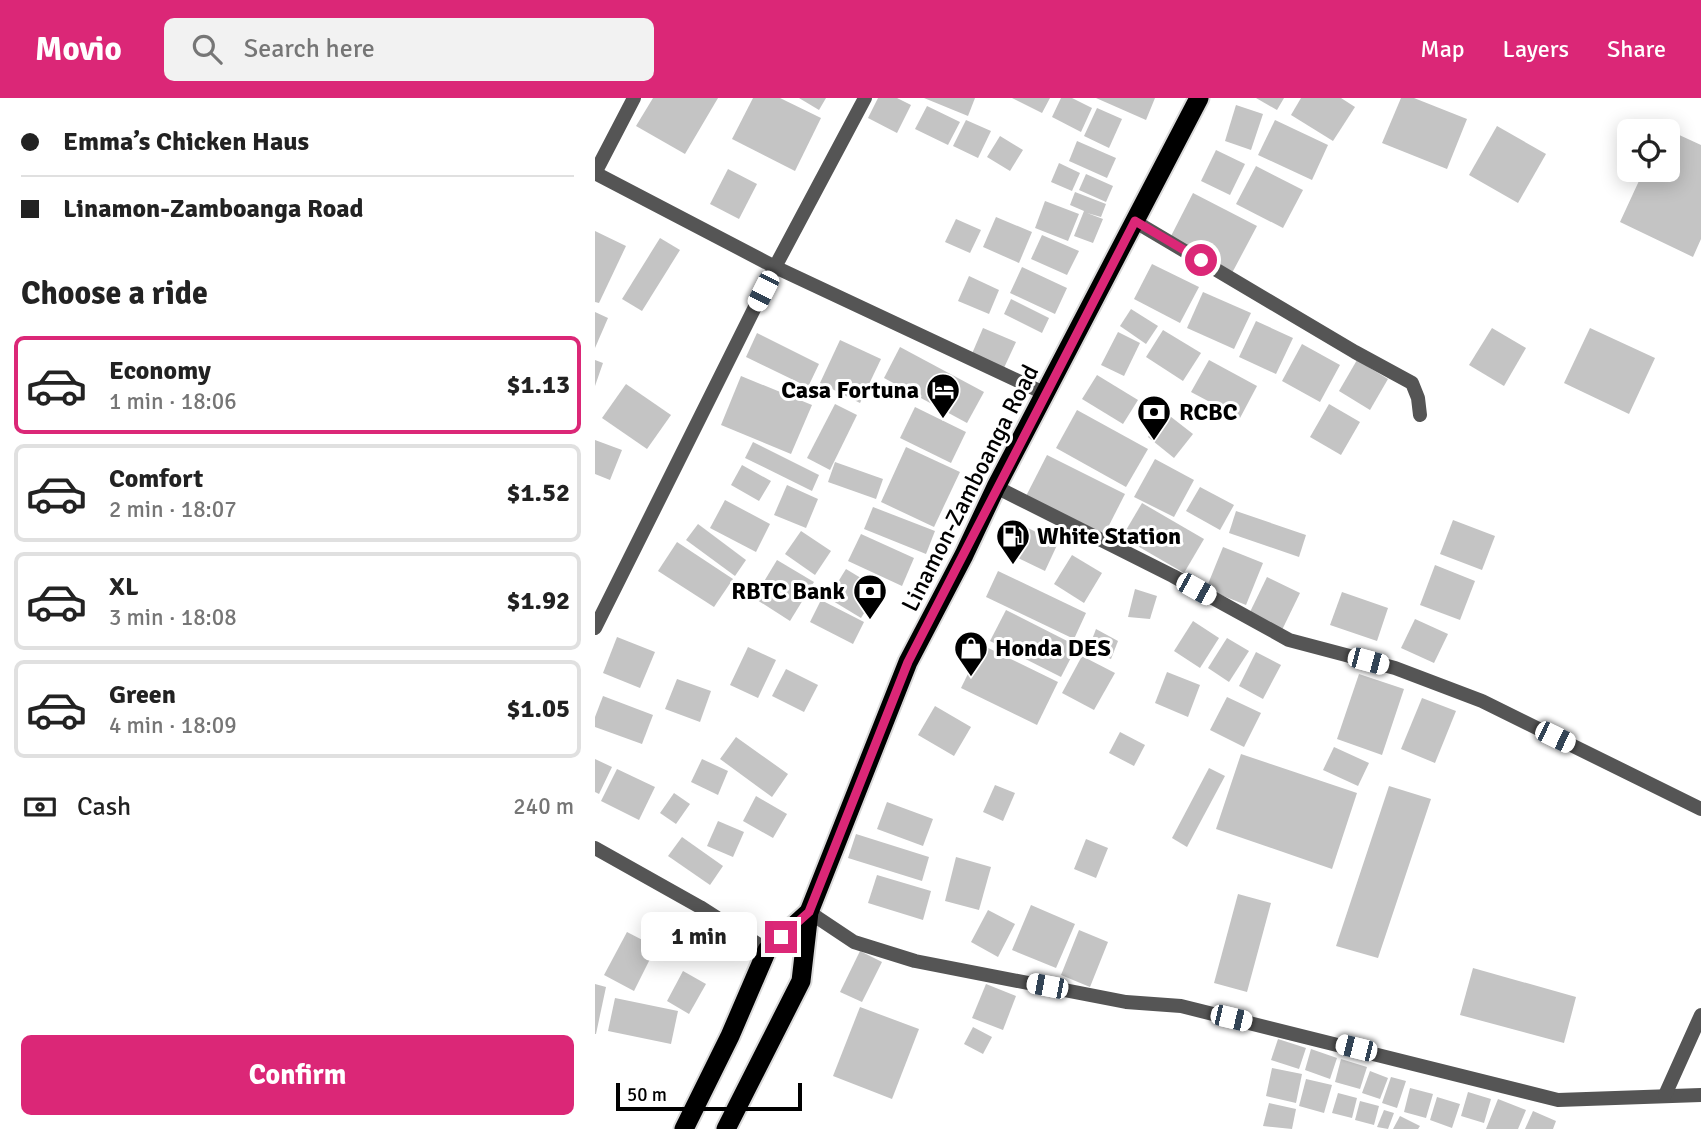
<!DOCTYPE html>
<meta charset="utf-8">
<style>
:root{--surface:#fff;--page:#f2f2f2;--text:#222;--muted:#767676;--line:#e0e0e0;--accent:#db2777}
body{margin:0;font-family:Signika,sans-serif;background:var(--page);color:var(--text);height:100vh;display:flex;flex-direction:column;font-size:26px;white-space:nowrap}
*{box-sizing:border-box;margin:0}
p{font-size:23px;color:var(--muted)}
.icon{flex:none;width:38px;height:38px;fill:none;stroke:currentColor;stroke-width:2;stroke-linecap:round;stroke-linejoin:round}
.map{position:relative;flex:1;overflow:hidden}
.drawer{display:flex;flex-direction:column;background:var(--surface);width:595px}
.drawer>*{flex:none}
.banner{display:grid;align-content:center;height:154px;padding:0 21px;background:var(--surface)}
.controls{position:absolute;left:1022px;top:21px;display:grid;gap:14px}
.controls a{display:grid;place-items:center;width:63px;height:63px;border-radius:10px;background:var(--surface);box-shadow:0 4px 18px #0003;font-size:35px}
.scale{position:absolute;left:21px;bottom:18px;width:186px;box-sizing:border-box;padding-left:7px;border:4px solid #000;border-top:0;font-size:19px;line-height:24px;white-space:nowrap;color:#000;-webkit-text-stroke:5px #fff;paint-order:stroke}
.end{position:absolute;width:32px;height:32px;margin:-16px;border:9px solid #db2777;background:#fff;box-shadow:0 0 0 4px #fff}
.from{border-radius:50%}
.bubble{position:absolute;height:49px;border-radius:10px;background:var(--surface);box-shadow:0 4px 18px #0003;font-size:23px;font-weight:800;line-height:49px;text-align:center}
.car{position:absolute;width:21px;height:42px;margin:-21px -10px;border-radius:9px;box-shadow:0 0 5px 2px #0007;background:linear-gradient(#fff 24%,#345 0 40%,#fff 0 76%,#345 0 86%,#fff 0)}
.banner b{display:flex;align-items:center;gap:24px;height:66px;font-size:26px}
.banner b+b{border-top:2px solid var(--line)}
.banner i{width:18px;height:18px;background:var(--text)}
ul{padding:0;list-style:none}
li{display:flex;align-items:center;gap:21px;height:98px;margin:0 14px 10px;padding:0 7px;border:4px solid var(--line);border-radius:10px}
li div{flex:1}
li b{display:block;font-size:26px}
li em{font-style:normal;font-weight:800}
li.on{border-color:var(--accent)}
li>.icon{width:63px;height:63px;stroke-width:1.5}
h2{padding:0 21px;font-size:32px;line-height:84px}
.pay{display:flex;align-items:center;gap:18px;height:77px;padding:0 21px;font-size:26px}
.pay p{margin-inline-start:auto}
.action{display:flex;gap:14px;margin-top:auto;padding:14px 21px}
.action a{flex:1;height:80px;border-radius:10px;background:var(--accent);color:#fff;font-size:28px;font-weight:800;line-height:80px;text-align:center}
header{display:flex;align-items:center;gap:42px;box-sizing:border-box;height:98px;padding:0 35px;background:var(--accent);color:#fff}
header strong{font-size:33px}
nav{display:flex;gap:38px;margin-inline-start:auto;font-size:24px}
.search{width:490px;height:63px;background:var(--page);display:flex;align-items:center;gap:18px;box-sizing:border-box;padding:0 24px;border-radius:10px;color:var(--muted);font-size:26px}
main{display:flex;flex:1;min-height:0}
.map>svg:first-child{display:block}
</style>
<header>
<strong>Movio</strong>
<div class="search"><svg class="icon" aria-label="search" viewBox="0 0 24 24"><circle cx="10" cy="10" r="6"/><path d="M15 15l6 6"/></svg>Search here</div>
<nav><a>Map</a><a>Layers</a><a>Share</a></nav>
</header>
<main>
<section class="drawer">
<div class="banner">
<b><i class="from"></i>Emma’s Chicken Haus</b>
<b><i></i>Linamon-Zamboanga Road</b>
</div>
<h2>Choose a ride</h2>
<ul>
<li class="on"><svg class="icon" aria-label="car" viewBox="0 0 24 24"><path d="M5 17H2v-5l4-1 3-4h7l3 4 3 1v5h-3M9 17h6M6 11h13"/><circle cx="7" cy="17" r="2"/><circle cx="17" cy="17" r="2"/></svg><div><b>Economy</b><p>1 min · 18:06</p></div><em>$1.13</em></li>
<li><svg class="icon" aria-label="car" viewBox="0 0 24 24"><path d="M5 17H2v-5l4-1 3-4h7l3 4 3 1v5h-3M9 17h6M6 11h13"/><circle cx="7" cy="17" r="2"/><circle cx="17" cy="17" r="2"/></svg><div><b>Comfort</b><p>2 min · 18:07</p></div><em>$1.52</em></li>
<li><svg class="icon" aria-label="car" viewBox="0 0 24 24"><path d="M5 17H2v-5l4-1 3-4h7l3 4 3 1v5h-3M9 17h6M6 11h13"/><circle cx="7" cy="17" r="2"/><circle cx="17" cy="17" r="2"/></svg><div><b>XL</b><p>3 min · 18:08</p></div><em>$1.92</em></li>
<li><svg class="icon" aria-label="car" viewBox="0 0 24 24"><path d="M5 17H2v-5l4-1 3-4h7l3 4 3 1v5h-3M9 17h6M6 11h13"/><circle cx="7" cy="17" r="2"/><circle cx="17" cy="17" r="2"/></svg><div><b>Green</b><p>4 min · 18:09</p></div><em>$1.05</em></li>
</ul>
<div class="pay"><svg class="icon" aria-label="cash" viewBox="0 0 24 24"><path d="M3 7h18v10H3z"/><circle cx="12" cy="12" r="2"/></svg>Cash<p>240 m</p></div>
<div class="action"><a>Confirm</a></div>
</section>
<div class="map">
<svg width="1106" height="1031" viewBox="0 0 1106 1031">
<rect width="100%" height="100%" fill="#fff"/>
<g fill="#c4c4c4">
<polygon points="58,0 123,0 90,56 41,28"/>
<polygon points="158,0 185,0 226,20 200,73 137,41"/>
<polygon points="204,0 231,0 224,12"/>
<polygon points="283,0 302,0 316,7 302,35 273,20"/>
<polygon points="329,0 380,0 373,18"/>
<polygon points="417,0 455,0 447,15"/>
<polygon points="466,0 477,0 497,10 486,34 457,19"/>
<polygon points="501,0 560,0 551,22"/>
<polygon points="661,0 689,0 682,12"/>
<polygon points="706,0 746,0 760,9 738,43 696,17"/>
<polygon points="806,0 819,0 872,21 852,71 787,45"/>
<polygon points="641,7 668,16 656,52 630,43"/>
<polygon points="332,8 365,24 353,47 320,31"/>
<polygon points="502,10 527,21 514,50 489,38"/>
<polygon points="371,22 396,33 383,60 358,48"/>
<polygon points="680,22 733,47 717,82 663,57"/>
<polygon points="902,28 951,56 923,105 874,77"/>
<polygon points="1069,30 1106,47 1106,141 1098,159 1025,124 1049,72 1073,72 1073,33 1068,33"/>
<polygon points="405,38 428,52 415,73 392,59"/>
<polygon points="482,43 521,60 512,80 474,63"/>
<polygon points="621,52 650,66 635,97 606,83"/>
<polygon points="464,65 485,75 477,93 456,84"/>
<polygon points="661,68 708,92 688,130 641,106"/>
<polygon points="133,71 162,86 144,121 115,106"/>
<polygon points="491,76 518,88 511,104 484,92"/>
<polygon points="480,94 511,106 506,119 492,115 508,121 498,145 479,138 489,113 475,107"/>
<polygon points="598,95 662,128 637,175 574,142"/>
<polygon points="450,103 484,116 473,143 440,130"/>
<polygon points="401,119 437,134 424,165 388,149"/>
<polygon points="361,121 386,132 375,155 350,144"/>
<polygon points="0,133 31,148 4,205 0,204"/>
<polygon points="447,137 484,153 472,177 436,161"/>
<polygon points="65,140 85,152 47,213 27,201"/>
<polygon points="557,166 604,189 585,225 539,201"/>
<polygon points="427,169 472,190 460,216 415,195"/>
<polygon points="374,178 404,192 394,216 363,203"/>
<polygon points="608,194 656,215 639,251 592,230"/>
<polygon points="416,201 454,220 447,235 409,216"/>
<polygon points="536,211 563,228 551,246 525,228"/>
<polygon points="0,214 13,220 0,250"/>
<polygon points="661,223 698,240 681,276 644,259"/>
<polygon points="388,230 421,244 408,272 376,258"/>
<polygon points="897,230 931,250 909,288 874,267"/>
<polygon points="995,230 1060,260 1034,316 969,285"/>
<polygon points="568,232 606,255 588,283 551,259"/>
<polygon points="523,234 545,245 529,278 506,267"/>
<polygon points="162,235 224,266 213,289 151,259"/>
<polygon points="245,242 286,261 265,305 225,285"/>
<polygon points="707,246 745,267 725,304 687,283"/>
<polygon points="305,249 389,294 372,325 289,280"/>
<polygon points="0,262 8,265 0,288"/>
<polygon points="614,262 662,288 645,320 596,294"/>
<polygon points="762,262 793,281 775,312 744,293"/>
<polygon points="502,277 543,302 528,326 487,301"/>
<polygon points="146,278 217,307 196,356 126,327"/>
<polygon points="31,286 76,317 52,351 7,320"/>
<polygon points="240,306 262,317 235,372 212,360"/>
<polygon points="734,306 765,324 746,357 715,339"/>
<polygon points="320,309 371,334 356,365 305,340"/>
<polygon points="482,312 553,351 531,389 461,350"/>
<polygon points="571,315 598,336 579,360 553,339"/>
<polygon points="0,342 27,352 15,382 0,376"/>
<polygon points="158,344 224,377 217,393 150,360"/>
<polygon points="311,349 365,374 339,429 286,404"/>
<polygon points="452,357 530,396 507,441 429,402"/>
<polygon points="560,361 599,382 579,419 539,399"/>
<polygon points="240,364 288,381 281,401 233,384"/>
<polygon points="147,367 176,383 164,403 136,387"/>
<polygon points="192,387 223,401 211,430 179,417"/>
<polygon points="605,389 639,407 625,432 591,413"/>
<polygon points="130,402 175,426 161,454 115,430"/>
<polygon points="547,405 609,441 589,475 527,439"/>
<polygon points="278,409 340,433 331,456 269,431"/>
<polygon points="641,413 711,437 704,459 634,435"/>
<polygon points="858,422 900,438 887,472 845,456"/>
<polygon points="103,426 151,462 140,478 91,442"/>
<polygon points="429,428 463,445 450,473 415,456"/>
<polygon points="206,433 236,453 220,477 190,456"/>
<polygon points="266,436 319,460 307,488 253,463"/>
<polygon points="82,444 138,481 119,509 63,473"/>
<polygon points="628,449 668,465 651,507 611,491"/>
<polygon points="477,457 507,475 489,505 459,486"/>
<polygon points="182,462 219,484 195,523 159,500"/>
<polygon points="840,467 880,483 865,522 825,507"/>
<polygon points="251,471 284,491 266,520 233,500"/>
<polygon points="403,473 491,515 479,541 391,499"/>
<polygon points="672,479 705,495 687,532 654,516"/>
<polygon points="540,491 562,498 555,521 533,519"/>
<polygon points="747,494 793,510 782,543 735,527"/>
<polygon points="226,502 269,524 258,546 215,524"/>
<polygon points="411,512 482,548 466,579 395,543"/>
<polygon points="820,521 853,536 839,565 806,550"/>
<polygon points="598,523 624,540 605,570 579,553"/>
<polygon points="501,531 523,543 516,561 493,552"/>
<polygon points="22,539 60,554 45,590 8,575"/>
<polygon points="632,540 654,553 634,584 613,570"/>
<polygon points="387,547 463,584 442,627 366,590"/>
<polygon points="153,549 181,562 163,600 135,587"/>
<polygon points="661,554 686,567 668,601 644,588"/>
<polygon points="487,558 520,575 499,612 467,595"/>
<polygon points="191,571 223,587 209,614 177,598"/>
<polygon points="572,574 605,587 593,619 560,605"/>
<polygon points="764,576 809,591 787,657 742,641"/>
<polygon points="82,581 116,593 105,624 70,611"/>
<polygon points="8,598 58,617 47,646 0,629 0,619"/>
<polygon points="632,599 666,615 649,649 615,632"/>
<polygon points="827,600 861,613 840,665 806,651"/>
<polygon points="340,608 376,629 359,658 323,637"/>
<polygon points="525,634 550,647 539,668 514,655"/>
<polygon points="141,639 193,676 177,699 125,661"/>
<polygon points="739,649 774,665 763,688 728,672"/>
<polygon points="646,656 762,695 737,771 621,731"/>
<polygon points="0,661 17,669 4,696 0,694"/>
<polygon points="107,661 133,673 123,697 96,684"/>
<polygon points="614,670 630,678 592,749 577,740"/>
<polygon points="22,671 60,689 44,722 6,703"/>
<polygon points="400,687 420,695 408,723 388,714"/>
<polygon points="794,688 836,701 783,860 741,848"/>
<polygon points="79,695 95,706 81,726 65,715"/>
<polygon points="161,698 192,716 178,740 148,723"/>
<polygon points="292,704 338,721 328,748 282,731"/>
<polygon points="123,723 149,734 138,759 112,748"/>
<polygon points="261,736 334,759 327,783 253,760"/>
<polygon points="87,739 128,768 115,787 73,758"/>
<polygon points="491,741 513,750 501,780 479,771"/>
<polygon points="361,759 396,769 384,812 350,803"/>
<polygon points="282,777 336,793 328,822 273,805"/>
<polygon points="643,796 676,805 652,894 619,885"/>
<polygon points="436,807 480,826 461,870 417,852"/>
<polygon points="393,812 420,826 403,859 376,844"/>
<polygon points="484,832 513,844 495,889 466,877"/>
<polygon points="32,834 61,849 39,893 9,877"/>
<polygon points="265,853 287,864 267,904 245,894"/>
<polygon points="878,870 981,899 969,945 865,917"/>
<polygon points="88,873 111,886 94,916 72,903"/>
<polygon points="0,886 11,889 1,936 0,936"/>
<polygon points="391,886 421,898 408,932 377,920"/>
<polygon points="20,900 83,913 76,946 13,933"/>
<polygon points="265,909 324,931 297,1001 238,978"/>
<polygon points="378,929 397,939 388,956 369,946"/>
<polygon points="683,941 711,950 704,971 676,962"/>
<polygon points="716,951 742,960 735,981 710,972"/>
<polygon points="746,961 772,969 765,991 740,984"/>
<polygon points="677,970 707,976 701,1005 671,998"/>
<polygon points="775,973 793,980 785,1001 767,995"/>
<polygon points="796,979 811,983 802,1010 787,1005"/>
<polygon points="711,981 737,987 729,1015 704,1008"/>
<polygon points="815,990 838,996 831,1020 809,1014"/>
<polygon points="873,994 896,1001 889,1025 866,1018"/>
<polygon points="743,995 762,1000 757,1020 737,1015"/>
<polygon points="842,999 865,1006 857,1030 835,1022"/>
<polygon points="903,1001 931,1012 923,1031 891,1031"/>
<polygon points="765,1003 784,1008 779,1027 760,1022"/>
<polygon points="674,1005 701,1011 697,1031 668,1028"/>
<polygon points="789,1012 799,1015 793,1031 782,1029"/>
<polygon points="938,1013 961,1023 958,1031 930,1031"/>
<polygon points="805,1018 825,1028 823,1031 798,1031"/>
</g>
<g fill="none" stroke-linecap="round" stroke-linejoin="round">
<g stroke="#dbdbdb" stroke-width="23">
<g id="trunk">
<polyline points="89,1031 135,938 172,852 214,814"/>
<polyline points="131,1031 206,883 214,814 313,564 369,457 401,389 604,0"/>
</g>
</g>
<g stroke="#555" stroke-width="14">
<polyline points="0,75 180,169 451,296"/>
<polyline points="539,123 760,254 817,285 823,300 825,317"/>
<polyline points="401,389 578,478 694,542 800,570 887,603 1106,711"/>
<polyline points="0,530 180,169 270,0"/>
<polyline points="214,814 259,844 320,863 531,904 586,908 963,1002 1106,997"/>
<polyline points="1070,997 1106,917"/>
</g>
<g stroke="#555" stroke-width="14">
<polyline points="0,75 39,0"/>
<polyline points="0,750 105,809 172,852"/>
</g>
<use href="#trunk" stroke="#000" stroke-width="19"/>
</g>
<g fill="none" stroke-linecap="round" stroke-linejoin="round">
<polyline stroke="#db2777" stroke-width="9" points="186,839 214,814 313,564 540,123 606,162"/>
</g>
<defs>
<g id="hotel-pin" transform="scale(1.75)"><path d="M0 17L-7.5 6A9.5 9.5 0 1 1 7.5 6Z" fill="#000" stroke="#fff"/><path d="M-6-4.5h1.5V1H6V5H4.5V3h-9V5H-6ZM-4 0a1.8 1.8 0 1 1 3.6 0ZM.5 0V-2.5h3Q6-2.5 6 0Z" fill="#fff"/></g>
<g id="bank-pin" transform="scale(1.75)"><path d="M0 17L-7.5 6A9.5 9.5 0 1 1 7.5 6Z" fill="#000" stroke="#fff"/><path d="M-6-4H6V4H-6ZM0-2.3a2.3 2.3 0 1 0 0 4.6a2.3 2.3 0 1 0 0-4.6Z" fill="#fff"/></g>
<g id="fuel-pin" transform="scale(1.75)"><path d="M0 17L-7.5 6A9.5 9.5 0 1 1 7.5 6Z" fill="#000" stroke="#fff"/><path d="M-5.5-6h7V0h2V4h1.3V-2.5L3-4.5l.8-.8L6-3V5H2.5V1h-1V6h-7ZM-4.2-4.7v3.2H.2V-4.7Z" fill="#fff"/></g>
<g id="shop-pin" transform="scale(1.75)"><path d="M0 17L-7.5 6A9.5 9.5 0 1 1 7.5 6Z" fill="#000" stroke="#fff"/><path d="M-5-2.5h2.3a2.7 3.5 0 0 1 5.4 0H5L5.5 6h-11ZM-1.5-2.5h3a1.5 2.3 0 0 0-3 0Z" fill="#fff"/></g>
</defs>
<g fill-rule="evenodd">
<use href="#hotel-pin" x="348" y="292"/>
<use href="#bank-pin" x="559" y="314"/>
<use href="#fuel-pin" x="418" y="438"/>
<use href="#bank-pin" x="275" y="493"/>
<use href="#shop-pin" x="376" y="550"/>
</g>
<g text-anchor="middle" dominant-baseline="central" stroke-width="6" stroke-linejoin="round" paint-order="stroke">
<g font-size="24" font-weight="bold" fill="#000" stroke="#fff" text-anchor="start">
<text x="324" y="292" text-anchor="end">Casa Fortuna</text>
<text x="584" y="314">RCBC</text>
<text x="442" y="438">White Station</text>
<text x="250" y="493" text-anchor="end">RBTC Bank</text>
<text x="400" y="550">Honda DES</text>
</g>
<g font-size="24" fill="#000" stroke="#fff">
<text transform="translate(375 390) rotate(-63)">Linamon-Zamboanga Road</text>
</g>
</g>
</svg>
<div class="controls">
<a><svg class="icon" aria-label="locate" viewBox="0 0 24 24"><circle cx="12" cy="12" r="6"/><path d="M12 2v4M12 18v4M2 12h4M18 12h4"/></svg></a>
</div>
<div class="scale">50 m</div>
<i class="end from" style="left:606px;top:162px"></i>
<i class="end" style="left:186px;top:839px"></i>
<div class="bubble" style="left:46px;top:814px;width:116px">1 min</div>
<i class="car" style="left:168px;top:193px;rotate:207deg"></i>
<i class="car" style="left:601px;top:491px;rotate:119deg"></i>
<i class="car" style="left:773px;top:563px;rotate:105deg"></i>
<i class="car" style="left:960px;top:639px;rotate:116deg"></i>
<i class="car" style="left:452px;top:888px;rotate:281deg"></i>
<i class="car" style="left:636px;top:920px;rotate:103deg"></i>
<i class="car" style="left:761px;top:950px;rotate:284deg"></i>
</div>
</main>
